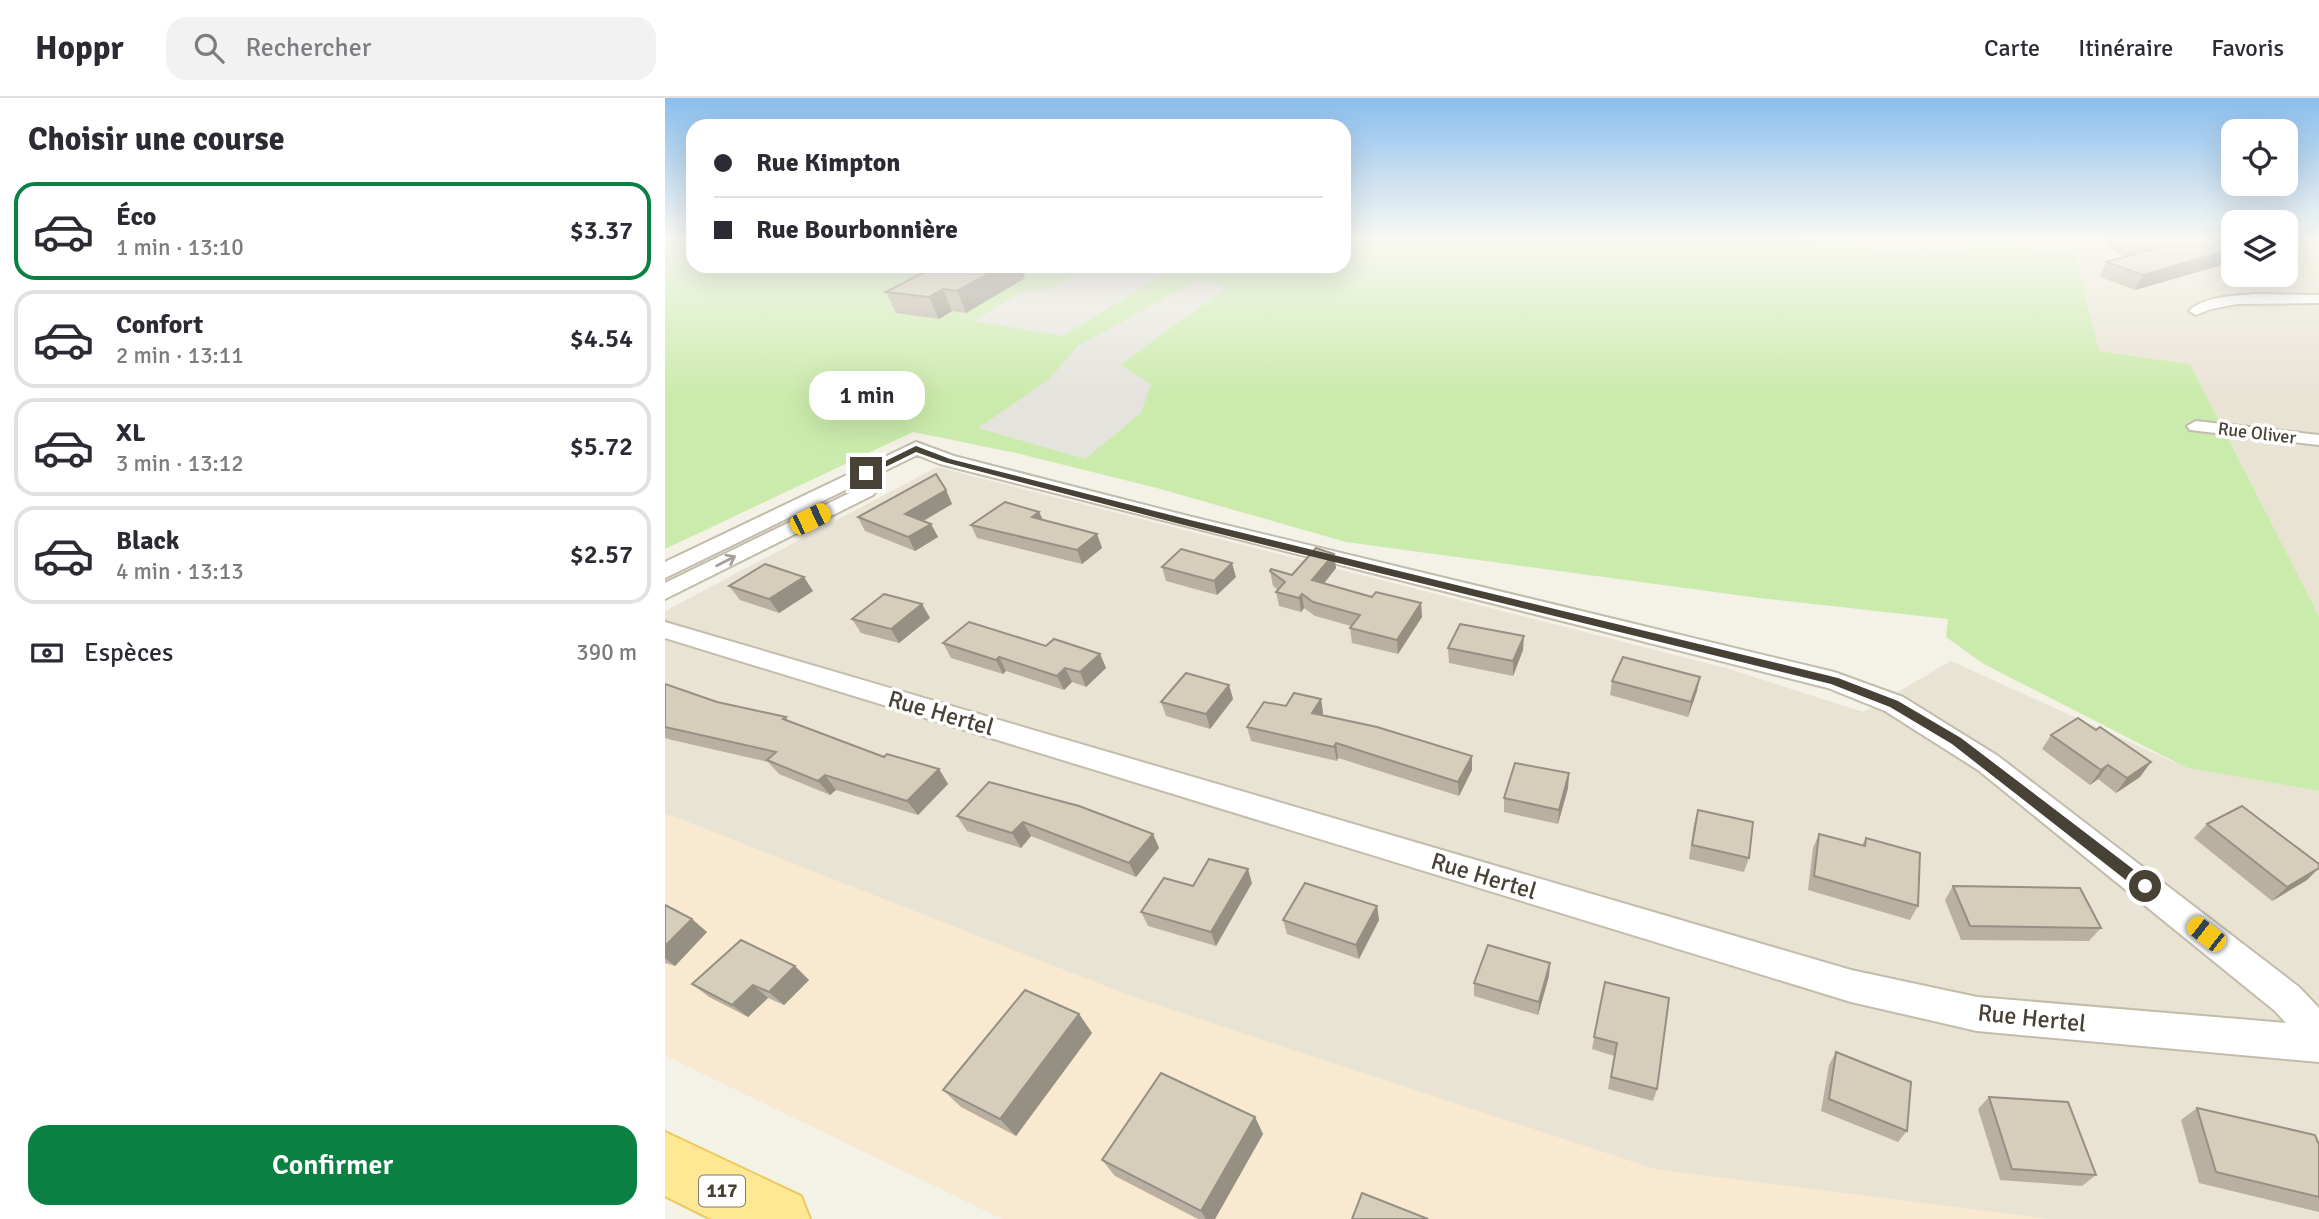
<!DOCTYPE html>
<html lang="fr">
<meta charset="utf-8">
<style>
:root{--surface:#fff;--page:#f2f2f3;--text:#2b2b33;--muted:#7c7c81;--line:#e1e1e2;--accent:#0b8043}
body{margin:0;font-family:Signika,sans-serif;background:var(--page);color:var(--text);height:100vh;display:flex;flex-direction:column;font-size:26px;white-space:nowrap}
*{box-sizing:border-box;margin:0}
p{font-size:23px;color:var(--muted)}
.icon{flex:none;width:38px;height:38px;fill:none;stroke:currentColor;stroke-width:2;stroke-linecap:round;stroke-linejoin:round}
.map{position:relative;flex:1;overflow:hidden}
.panel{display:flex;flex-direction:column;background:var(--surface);width:665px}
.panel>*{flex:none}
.top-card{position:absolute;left:21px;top:21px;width:665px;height:154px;border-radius:21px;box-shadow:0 7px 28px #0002;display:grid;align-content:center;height:154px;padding:0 28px;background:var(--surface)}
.fabs{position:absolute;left:1556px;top:21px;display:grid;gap:14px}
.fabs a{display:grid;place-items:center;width:77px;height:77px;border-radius:14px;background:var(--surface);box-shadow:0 7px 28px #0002;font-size:35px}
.end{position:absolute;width:32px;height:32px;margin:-16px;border:9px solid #484135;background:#fff;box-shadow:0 0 0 4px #fff}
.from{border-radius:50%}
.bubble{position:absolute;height:49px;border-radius:21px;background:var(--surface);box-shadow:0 7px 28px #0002;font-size:23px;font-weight:600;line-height:49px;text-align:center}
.car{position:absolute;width:21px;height:42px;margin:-21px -10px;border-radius:9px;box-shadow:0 0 5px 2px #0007;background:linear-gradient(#f5c518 24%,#345 0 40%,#f5c518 0 76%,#345 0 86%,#f5c518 0)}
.top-card b{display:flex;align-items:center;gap:24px;height:66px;font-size:26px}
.top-card b+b{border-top:2px solid var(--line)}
.top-card i{width:18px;height:18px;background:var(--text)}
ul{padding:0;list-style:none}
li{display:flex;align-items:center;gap:21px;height:98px;margin:0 14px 10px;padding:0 14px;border:4px solid var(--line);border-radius:21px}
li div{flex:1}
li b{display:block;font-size:26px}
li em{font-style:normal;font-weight:600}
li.active{border-color:var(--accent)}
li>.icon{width:63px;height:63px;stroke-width:1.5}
h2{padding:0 28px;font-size:32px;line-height:84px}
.pay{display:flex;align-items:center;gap:18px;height:77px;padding:0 28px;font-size:26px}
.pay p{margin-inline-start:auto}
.action{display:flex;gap:14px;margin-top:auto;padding:14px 28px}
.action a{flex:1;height:80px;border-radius:21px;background:var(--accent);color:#fff;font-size:28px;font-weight:600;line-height:80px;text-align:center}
header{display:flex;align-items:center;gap:42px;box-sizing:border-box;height:98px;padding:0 35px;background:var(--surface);border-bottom:2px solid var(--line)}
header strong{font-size:33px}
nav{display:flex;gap:38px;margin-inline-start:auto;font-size:24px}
.search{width:490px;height:63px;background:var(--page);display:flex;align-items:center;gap:18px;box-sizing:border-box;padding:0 24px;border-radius:21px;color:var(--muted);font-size:26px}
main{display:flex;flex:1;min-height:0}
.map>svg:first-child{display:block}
</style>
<header>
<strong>Hoppr</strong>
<div class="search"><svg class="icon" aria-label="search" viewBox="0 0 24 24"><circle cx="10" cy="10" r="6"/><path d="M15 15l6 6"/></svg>Rechercher</div>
<nav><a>Carte</a><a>Itinéraire</a><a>Favoris</a></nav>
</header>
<main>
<section class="panel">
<h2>Choisir une course</h2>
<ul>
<li class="active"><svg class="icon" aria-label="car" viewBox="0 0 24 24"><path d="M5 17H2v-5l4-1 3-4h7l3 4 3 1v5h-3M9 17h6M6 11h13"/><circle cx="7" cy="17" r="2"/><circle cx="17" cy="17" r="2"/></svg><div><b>Éco</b><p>1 min · 13:10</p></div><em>$3.37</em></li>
<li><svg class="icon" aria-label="car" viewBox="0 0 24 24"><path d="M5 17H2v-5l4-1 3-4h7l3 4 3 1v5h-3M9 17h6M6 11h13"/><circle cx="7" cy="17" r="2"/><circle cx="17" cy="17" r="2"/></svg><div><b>Confort</b><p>2 min · 13:11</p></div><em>$4.54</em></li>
<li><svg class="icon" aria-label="car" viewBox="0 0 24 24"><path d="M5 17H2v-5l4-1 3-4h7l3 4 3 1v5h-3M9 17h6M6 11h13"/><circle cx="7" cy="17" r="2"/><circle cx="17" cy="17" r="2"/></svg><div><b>XL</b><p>3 min · 13:12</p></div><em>$5.72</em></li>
<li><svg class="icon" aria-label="car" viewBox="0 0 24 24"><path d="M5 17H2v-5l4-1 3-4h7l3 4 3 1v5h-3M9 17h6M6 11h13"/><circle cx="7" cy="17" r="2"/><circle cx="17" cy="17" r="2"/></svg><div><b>Black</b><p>4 min · 13:13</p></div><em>$2.57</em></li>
</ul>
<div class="pay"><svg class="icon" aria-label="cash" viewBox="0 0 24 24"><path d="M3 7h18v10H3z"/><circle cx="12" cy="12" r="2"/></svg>Espèces<p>390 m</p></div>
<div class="action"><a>Confirmer</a></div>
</section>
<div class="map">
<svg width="1654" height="1121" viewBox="0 0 1654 1121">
<rect width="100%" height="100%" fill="#f4f1e6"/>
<g fill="#e9e3d4">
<polygon points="1128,141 1320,141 1320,144 1568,171 1568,177 1617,177 1654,181 1654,518 1525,266 1434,253 1410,156 1328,146 1259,157"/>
<polygon points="272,369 1061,570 1198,614 1286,563 1522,670 1654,693 1654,1121 338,1121 0,957 0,513"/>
</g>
<polygon fill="#f8e9d0" points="0,715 471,900 990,1071 1385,1121 338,1121 0,957"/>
<g fill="#eee7cf">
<polygon points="1325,141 1568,141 1568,171 1392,153 1325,144"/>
<polygon points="1621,141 1648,141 1654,149 1654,181 1617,177 1620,177"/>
</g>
<polygon fill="#cbebac" points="0,141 28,141 28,168 679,168 679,141 1128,141 1259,157 1328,146 1410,156 1434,253 1525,266 1654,518 1654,693 1522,670 1317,565 1281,539 1283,521 1094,500 681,444 492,390 351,355 248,334 0,451"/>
<g fill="#e5e3de">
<polygon points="427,168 455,168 500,175 398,238 309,223 355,195 388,190"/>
<polygon points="533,182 562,189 455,267 486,286 476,315 420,361 313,330 382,283 413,248"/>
</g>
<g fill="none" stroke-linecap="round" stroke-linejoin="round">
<g stroke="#c3bcab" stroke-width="4">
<g id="street">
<path d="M1590,196L1654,197V205L1572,206L1546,211L1531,217L1524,213C1539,198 1570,198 1590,196Z"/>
<polygon points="1531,323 1654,337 1654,347 1525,332 1522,328"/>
<polygon points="251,344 289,358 527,419 1169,574 1238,599 1333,658 1634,889 1654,910 1654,964 1312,933 1186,904 0,540 0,524 1186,872 1312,899 1621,925 1610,913 1313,672 1220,613 1163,590 275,366 252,357 0,480 0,464"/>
<polygon points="201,387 208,389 211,393 208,397 0,501 0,485"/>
</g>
</g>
<g stroke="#ecc95c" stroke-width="4">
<polygon id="primary" points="0,1034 136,1098 145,1121 46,1121 0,1098"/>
</g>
<use href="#street" fill="#fff" fill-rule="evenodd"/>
<use href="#primary" fill="#ffe794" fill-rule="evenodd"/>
</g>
<g fill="#b9b0a1">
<polygon points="1443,141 1568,141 1568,157 1564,165 1470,192 1435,179 1441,164 1461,159 1444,150"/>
<polygon points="360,180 301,215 287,213 274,221 231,215 221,194"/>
<polygon points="281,392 287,406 259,423 266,426 273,439 250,453 200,433 193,419"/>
<polygon points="374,414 378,422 432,436 437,450 417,466 312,440 306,427"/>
<polygon points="669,456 671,470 659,485 707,499 756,505 757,519 733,556 687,545 685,530 686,528 650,518 639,510 636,514 614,508 611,494 613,492 608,488 605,473 627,477"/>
<polygon points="497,469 571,479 552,497 501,483"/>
<polygon points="64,488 148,493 114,515 75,502"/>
<polygon points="257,506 265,520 234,545 196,535 187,521"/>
<polygon points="278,545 381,548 435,556 441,570 421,589 407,584 399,592 341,573 338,576 286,560"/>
<polygon points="783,550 858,552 848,578 784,565"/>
<polygon points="1035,579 1032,593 1023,619 945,597 947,583"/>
<polygon points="0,586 52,604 121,619 124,624 219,659 274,671 283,686 253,717 171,692 165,697 114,676 103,664 7,642 0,640"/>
<polygon points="564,587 568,601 545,631 501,618 496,604"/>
<polygon points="656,601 658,615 657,617 807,672 794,698 673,660 672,663 586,643 582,629 621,608"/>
<polygon points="1386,637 1475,679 1451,695 1433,681 1425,687 1377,651"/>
<polygon points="904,675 903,690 893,726 839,714 839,700"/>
<polygon points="1033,712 1084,760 1079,774 1024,761 1029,726"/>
<polygon points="292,718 488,736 494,750 471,779 366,738 356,750 302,733"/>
<polygon points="1542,726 1642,782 1607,803 1529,740"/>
<polygon points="1154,736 1197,747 1201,740 1253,808 1245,822 1143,792 1148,750"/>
<polygon points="587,785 551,848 483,828 476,814 528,788"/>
<polygon points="1288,788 1436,830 1424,843 1296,842 1280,802"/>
<polygon points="0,807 42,834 10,868 0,865"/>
<polygon points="712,808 714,822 694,861 622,836 618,822"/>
<polygon points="884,878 873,917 809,898 809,885"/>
<polygon points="144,882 119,907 103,900 83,919 44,899 27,886"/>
<polygon points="940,884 992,991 988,1003 943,991 949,958 927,951"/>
<polygon points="414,916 427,935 351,1038 296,1009 278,992"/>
<polygon points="1171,954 1242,1033 1233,1044 1156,1013 1164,967"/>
<polygon points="1324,999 1431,1077 1417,1088 1335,1082 1313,1011"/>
<polygon points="1532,1010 1654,1047 1654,1114 1534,1085 1516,1022"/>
<polygon points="590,1019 598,1036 550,1121 533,1121 450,1078 437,1062"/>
</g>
<g fill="#969083">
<polygon points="1568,151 1568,157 1564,165 1470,192 1478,177"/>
<polygon points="338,168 356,168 360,180 301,215 292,193"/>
<polygon points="278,191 287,213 274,221 264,199"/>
<polygon points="281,392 287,406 247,429 240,416"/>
<polygon points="374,414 380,427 367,419"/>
<polygon points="266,426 273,439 250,453 243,439"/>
<polygon points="432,436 437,450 417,466 412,452"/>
<polygon points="669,456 671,470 650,497 647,482"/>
<polygon points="567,465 571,479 552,497 549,483"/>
<polygon points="139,479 148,493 114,515 104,501"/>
<polygon points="637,496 639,510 636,514 634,500"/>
<polygon points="756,505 757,519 733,556 732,542"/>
<polygon points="257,506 265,520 234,545 226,531"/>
<polygon points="859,538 858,552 848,578 848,563"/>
<polygon points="435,556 441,570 421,589 415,574"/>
<polygon points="334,559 341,573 338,576 331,562"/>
<polygon points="400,570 407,584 399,592 392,578"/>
<polygon points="1035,579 1032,593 1023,619 1026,604"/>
<polygon points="564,587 568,601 545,631 541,616"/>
<polygon points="656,601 658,615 650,629 647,615"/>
<polygon points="671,645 673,660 672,663 669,649"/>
<polygon points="807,658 807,672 794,698 793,684"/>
<polygon points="1486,664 1475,679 1451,695 1462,680"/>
<polygon points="1443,667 1433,681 1425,687 1436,672"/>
<polygon points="274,671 283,686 253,717 242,703"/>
<polygon points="904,675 903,690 893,726 894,712"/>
<polygon points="160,677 171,692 165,697 153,683"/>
<polygon points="358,724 366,738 356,750 347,735"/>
<polygon points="488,736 494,750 471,779 464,765"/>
<polygon points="1654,770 1642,782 1607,803 1622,789"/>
<polygon points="583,771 587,785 551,848 546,834"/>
<polygon points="712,808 714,822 694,861 691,847"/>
<polygon points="27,821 42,834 10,868 0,860 0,848"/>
<polygon points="885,865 884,878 873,917 874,904"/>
<polygon points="130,868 144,882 119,907 104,894"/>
<polygon points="88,887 103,900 83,919 67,907"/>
<polygon points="414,916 427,935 351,1038 335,1021"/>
<polygon points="590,1019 598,1036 550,1121 541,1121 536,1113"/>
</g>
<g fill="#d7cdbb" stroke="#969083" stroke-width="2">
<polygon points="1461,141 1568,141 1568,151 1478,177 1441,164 1486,152"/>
<polygon points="271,168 338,168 292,193 278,191 264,199 221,194"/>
<polygon points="271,376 281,392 240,416 266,426 243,439 193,419"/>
<polygon points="340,404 374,414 367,419 432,436 412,452 306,427"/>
<polygon points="651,450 669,456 647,482 707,499 711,494 756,505 732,542 685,530 695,517 648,504 637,496 634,500 611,494 620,484 605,473 606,471 627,477"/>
<polygon points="516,451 567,465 549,483 497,469"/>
<polygon points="100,466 139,479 104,501 64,488"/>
<polygon points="219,496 257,506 226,531 187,521"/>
<polygon points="304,524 381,548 389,541 435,556 415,574 400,570 392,578 334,559 331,562 278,545"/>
<polygon points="795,526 859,538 848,563 783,550"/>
<polygon points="958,559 1035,579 1026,604 947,583"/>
<polygon points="521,575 564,587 541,616 496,604"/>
<polygon points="0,586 52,604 121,619 118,621 219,659 222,656 274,671 242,703 160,677 153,683 102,662 111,654 0,629"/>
<polygon points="629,595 656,601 647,615 712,629 807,658 793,684 671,645 669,649 582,629 599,604 621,608"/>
<polygon points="1413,620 1431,632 1435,629 1486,664 1462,680 1443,667 1436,672 1386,637"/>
<polygon points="850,665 904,675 894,712 839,700"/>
<polygon points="324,684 414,708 488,736 464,765 358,724 347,735 292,718"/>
<polygon points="1577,708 1654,766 1654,770 1622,789 1542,726"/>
<polygon points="1033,712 1088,724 1084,760 1027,747"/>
<polygon points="1154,736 1200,748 1201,740 1255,755 1253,808 1149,778"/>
<polygon points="544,761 583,771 546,834 476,814 499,780 528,788"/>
<polygon points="640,785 712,808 691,847 618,822"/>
<polygon points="1288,788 1415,790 1436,830 1305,828"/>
<polygon points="0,807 27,821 0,848"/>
<polygon points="76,842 130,868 104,894 88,887 67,907 27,886"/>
<polygon points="823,847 885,865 874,904 809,885"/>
<polygon points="940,884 1004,900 992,991 946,979 952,945 929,939"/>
<polygon points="360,892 414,916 335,1021 278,992"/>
<polygon points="1171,954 1246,984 1242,1033 1164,1001"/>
<polygon points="496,975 590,1019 536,1113 437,1062"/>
<polygon points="1324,999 1403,1004 1431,1077 1347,1071"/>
<polygon points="1532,1010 1650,1037 1654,1047 1654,1099 1551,1074"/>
<polygon points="697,1095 763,1121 687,1121"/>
</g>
<defs><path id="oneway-shaft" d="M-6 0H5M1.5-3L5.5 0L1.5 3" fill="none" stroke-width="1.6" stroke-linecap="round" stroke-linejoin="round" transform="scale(1.75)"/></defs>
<use stroke="#a4a09a" href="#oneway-shaft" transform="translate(61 463) rotate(-27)"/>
<linearGradient id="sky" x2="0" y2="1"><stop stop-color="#8abeed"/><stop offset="0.47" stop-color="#faf9f4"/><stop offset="1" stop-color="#faf9f4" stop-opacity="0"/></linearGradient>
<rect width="1654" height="298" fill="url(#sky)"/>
<polygon fill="#484135" points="251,348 285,361 525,422 1173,580 1233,603 1296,640 1485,784 1487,788 1480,794 1475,793 1287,646 1225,609 1166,586 519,427 279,364 251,354 204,377 196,375"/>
<g text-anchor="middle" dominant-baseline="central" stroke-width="7" stroke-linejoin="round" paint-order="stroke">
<g font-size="18" fill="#484135" stroke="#fff">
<text transform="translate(1592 335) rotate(7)">Rue Oliver</text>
</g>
<rect fill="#fff" stroke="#7f7a72" stroke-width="2" x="34" y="1077.5" width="46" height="31" rx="5"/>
<g font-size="19" font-weight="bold" fill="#484135">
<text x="57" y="1093">117</text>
</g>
<g font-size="24" fill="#484135" stroke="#fff">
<text transform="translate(276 615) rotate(16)">Rue Hertel</text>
<text transform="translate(819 778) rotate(17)">Rue Hertel</text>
<text transform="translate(1367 920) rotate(6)">Rue Hertel</text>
</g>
</g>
</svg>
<div class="fabs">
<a><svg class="icon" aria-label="locate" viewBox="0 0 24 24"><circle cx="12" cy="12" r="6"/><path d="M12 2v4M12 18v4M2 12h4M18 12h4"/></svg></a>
<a><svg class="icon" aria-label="layers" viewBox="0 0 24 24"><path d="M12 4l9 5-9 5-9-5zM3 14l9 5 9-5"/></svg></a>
</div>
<i class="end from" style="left:1480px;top:788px"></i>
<i class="end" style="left:201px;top:375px"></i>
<div class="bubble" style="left:144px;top:273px;width:116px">1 min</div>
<i class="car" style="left:145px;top:421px;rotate:64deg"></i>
<i class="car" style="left:1541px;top:836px;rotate:308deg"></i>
<div class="top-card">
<b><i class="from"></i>Rue Kimpton</b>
<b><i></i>Rue Bourbonnière</b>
</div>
</div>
</main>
